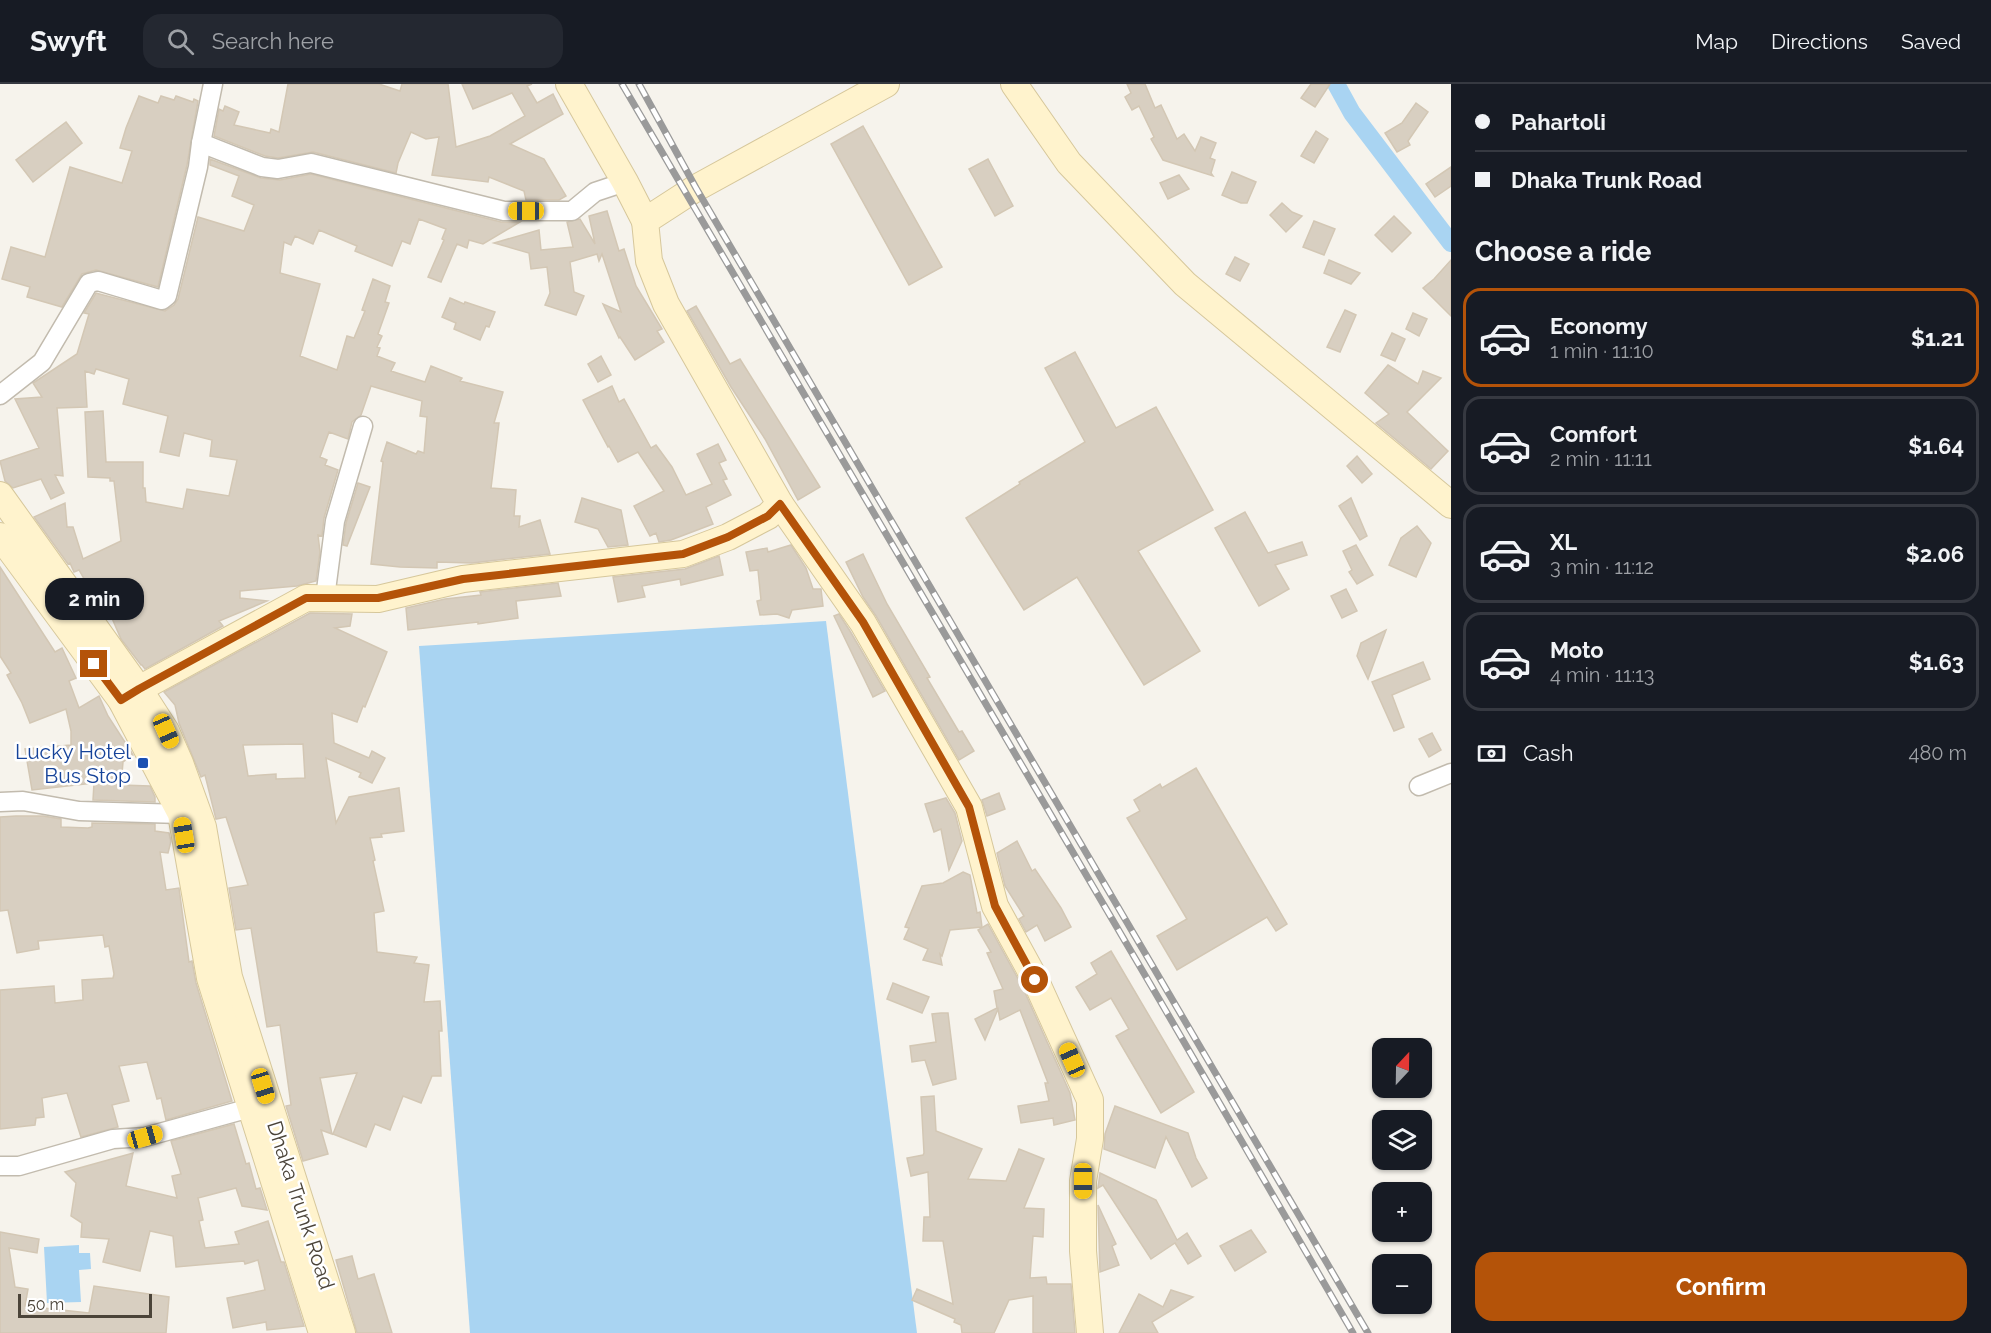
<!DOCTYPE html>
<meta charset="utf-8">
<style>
:root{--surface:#171b24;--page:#242831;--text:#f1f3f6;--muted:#9ea1a6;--line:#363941;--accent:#b45309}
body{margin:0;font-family:Raleway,sans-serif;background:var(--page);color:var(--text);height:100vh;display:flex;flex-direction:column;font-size:22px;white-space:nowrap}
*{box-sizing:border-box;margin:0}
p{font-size:20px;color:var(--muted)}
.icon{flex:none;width:33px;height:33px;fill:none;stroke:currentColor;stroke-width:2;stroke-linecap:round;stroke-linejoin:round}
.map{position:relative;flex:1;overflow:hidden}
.drawer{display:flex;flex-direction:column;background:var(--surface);width:540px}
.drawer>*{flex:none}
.guide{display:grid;align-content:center;height:132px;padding:0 24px;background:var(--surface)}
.needle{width:39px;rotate:22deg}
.tools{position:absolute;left:1372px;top:954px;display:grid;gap:12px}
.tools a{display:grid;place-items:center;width:60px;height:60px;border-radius:12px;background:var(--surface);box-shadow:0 2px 4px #0004;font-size:30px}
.scale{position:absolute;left:18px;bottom:15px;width:134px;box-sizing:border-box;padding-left:6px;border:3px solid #4b4439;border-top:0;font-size:16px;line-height:21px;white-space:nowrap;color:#4b4439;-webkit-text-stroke:4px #fff;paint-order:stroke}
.end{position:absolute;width:27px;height:27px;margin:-14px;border:8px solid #b45309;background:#fff;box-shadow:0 0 0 3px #fff}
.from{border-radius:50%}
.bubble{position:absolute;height:42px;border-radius:18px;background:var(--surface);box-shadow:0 2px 4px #0004;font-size:20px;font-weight:700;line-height:42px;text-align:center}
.car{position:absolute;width:18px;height:36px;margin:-18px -9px;border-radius:8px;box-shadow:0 0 4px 2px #0007;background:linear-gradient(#f5c518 24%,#345 0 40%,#f5c518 0 76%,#345 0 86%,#f5c518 0)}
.guide b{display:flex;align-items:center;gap:21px;height:57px;font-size:22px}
.guide b+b{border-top:2px solid var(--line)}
.guide i{width:15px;height:15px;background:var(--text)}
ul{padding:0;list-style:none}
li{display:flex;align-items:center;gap:18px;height:99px;margin:0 12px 9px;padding:0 12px;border:3px solid var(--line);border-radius:18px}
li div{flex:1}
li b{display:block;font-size:22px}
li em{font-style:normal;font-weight:700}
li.on{border-color:var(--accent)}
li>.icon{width:54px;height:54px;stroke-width:1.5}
h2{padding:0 24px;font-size:27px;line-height:72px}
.pay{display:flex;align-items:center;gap:15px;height:66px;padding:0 24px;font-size:22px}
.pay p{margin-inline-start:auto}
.cta{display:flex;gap:12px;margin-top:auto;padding:12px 24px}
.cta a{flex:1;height:69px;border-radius:18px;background:var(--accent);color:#fff;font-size:24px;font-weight:700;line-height:69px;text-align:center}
header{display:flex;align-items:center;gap:36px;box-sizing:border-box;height:84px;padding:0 30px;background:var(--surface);border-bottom:2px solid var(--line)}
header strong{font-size:28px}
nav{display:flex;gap:33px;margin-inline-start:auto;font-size:21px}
.search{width:420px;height:54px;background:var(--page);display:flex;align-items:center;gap:15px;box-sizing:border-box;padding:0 21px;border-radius:18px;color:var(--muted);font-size:22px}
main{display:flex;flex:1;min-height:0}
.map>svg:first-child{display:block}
</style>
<header>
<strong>Swyft</strong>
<div class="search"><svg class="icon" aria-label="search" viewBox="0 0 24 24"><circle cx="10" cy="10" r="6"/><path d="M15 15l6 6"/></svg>Search here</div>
<nav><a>Map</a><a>Directions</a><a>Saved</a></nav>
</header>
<main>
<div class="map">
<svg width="1451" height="1249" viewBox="0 0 1451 1249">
<rect width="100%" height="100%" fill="#f6f3ec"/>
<g fill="#a9d4f2">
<polygon points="826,537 917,1249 470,1249 419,562"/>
<polygon points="79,1161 79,1169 90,1169 91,1185 79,1186 81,1218 47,1219 44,1163"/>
</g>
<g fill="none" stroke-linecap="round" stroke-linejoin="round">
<polyline stroke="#a9d4f2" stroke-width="18" points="1336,0 1352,29 1451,159"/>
</g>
<g fill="#d8cfc1" stroke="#d3c7b4" stroke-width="1.5" fill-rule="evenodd">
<polygon points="288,0 379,0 400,7 402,0 448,0 456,63 490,52 525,32 512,9 473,25 462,0 532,0 527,2 537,19 553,10 563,30 510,60 544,75 566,112 559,116 526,116 524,107 489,93 488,98 432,91 439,53 426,55 411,48 398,79 396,89 313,68 278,74 265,72 214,52 219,25 223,27 225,22 239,28 234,41 270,49 271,45 279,48"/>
<polygon points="1127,0 1145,0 1155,24 1161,21 1177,55 1184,50 1195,67 1201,53 1216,59 1210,74 1215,76 1211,89 1213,92 1163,76 1151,55 1154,53 1139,22 1132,26 1125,13 1131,9"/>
<polygon points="1311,0 1330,0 1315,23 1301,14"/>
<polygon points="139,12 158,19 161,12 174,16 176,12 193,18 194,15 198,17 187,81 158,203 96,186 82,190 62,223 27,213 30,203 2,195 11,163 45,173 70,83 122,99 132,67 120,64 126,44"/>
<polygon points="1416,19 1428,28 1408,57 1410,61 1397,68 1385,49 1402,39"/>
<polygon points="66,38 82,59 33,98 16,76"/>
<polygon points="863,42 942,183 909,201 831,60"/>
<polygon points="1316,47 1328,55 1314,79 1301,72"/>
<polygon points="210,75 261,94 280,96 311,90 501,138 520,138 483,160 469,156 467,164 457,160 441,198 428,193 444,156 442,155 446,145 419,135 410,160 402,157 392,182 355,167 357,162 319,146 313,160 295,152 291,161 284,158 280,189 320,200 300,272 337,286 347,252 354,254 365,227 362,226 373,195 390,202 385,218 389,219 378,250 382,252 377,263 380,264 377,272 395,279 391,287 425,298 431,282 462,294 460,297 503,308 494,339 499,339 491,404 516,406 514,432 520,432 519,443 540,436 550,470 472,479 437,478 437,484 400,483 371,480 383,378 381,377 387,358 416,370 418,367 424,369 427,333 420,332 422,317 371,302 361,331 352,338 348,355 329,348 320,373 327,376 325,381 338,386 324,434 322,452 318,451 320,468 316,497 297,502 240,507 240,514 267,517 219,537 223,542 145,585 142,581 141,581 121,555 102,511 95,514 79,486 74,488 70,479 68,480 34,433 65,419 67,443 73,443 83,475 121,457 114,397 110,397 110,394 88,393 85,328 103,327 106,378 143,378 143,404 145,404 146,418 183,425 187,405 229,412 237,376 210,372 212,356 184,349 179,372 160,368 168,332 123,320 129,295 96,285 94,290 85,287 87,323 57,324 63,392 55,391 64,409 51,415 41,395 13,404 5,397 0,377 39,364 15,315 42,313 33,299 77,270 89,230 84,229 96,209 165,227 174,221 178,215 198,133 244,147 254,121 232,112 239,92 210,81"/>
<polygon points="988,75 1013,122 995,132 969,85"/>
<polygon points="1451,83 1451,102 1435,113 1426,100"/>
<polygon points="1232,88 1256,98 1247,119 1241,119 1222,111"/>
<polygon points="1179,91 1189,105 1168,115 1160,99"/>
<polygon points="1282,119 1292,128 1302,132 1286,148 1270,131"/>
<polygon points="607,127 619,167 624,165 636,202 662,245 657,247 664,258 635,276 620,253 619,254 603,220 621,228 602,170 599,177 597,170 570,178 574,208 584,212 576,231 545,221 550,209 547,183 531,185 529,169 494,159 539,146 541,166 573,163 567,138 580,135 595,160 589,132"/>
<polygon points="1394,132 1411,149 1392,168 1375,151"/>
<polygon points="1314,137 1335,145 1324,171 1303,163"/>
<polygon points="1235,173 1249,180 1240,197 1226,190"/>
<polygon points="1329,176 1360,189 1351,200 1324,189"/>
<polygon points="1451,176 1451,232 1423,204 1434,195"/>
<polygon points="450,214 464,220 465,218 495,228 489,243 486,242 480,256 454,245 456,239 442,233"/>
<polygon points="696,222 730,280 740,275 820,403 798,416 765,355 731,303 687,227"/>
<polygon points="1345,226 1356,231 1340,268 1327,263"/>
<polygon points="1413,229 1427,235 1419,252 1406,245"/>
<polygon points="1392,249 1405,255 1395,277 1381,271"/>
<polygon points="1075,268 1116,344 1156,323 1213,426 1138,467 1200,567 1144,601 1077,493 1024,526 966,434 1020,400 1019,398 1085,358 1045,284"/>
<polygon points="601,272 611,291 598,298 588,280"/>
<polygon points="1388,281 1418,300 1423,287 1441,294 1407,328 1448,367 1431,385 1376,339 1389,330 1365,309"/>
<polygon points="612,302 619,318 624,315 651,364 656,361 672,383 686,411 712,400 697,370 718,360 726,376 719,379 727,395 723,396 731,411 706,423 713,440 671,456 659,458 656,449 650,452 634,422 664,407 638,368 618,378 609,362 608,363 583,316"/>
<polygon points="1357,372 1372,390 1362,399 1347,382"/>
<polygon points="358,399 370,403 347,462 343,461 346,439"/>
<polygon points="582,414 621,426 628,461 608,463 598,445 575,438"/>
<polygon points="1351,414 1367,452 1360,456 1339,422"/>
<polygon points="1245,428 1268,469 1302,458 1307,471 1275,481 1289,505 1259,522 1215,444"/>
<polygon points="1417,442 1431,459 1416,493 1389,481 1401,454"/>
<polygon points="791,461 806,484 813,505 821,505 823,522 792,526 789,534 777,530 760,531 757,517 761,516 758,486 750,487 746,468 767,464 768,468"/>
<polygon points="1356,461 1373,491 1357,500 1349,488 1352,486 1343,467"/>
<polygon points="863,470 887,520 930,593 927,594 959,648 962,647 974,667 959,676 876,532 863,513 846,478"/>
<polygon points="719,472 723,491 681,501 680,495 642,502 645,513 618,518 613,493 685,485"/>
<polygon points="0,483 55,568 62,564 76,594 69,597 79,624 99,612 108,632 130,666 133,671 123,678 121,701 150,702 155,713 155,718 93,716 94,699 32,706 25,665 71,661 71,647 66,625 30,639 22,619 7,591 11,589 0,572"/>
<polygon points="558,499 561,512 516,517 518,534 478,540 478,538 408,546 406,524 445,515 481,511 480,508"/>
<polygon points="1346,505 1357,527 1342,534 1331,512"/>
<path d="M310,529L352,530L350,542L335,544L387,568L365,623L363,622L357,638L332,629L334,659L369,674L372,667L385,674L372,699L359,693L361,689L326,674L336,739L349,713L399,704L404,747L381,750L382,753L370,754L375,776L373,777L384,827L374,829L377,868L417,873L414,879L429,881L424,918L440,917L442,947H439L441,992H432L421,1019L403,1012L390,1046L375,1040L366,1063L333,1050L357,989L320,994L332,1050L321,1046L328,1070L303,1077L286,1022L291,1021L280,941L267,943L251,844L236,846L229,804L248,801L226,733L216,735L205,691L201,693L179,639L175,621L164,608ZM303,660L305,694L276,695V690L248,692L243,661Z"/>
<polygon points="839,530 850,547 885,607 873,613 834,532"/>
<polygon points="1386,546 1368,595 1357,572 1361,559"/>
<polygon points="1423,578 1430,595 1392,611 1404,643 1394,647 1372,598"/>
<polygon points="1432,649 1441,666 1429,673 1419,655"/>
<polygon points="1196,684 1287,840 1276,847 1267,833 1177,886 1157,852 1187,835 1127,734 1140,727 1134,716 1160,700 1162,704"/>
<polygon points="999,709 1005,725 987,732 982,716"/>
<polygon points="946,714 955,729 962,757 949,786 941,745 934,748 925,720"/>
<polygon points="16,732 43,732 61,735 61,743 88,744 92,743 92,739 155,740 155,747 169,749 171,757 168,769 160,768 166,806 179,804 189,878 192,877 196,899 232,1017 166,1036 161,1014 157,1015 147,978 119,982 129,1017 112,1021 118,1043 81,1053 67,1009 42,1014 44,1033 36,1034 35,1041 0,1045 0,906 54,902 55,919 83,916 82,896 113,894 114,890 109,862 105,863 103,851 38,857 39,865 17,869 8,826 0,827 0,733"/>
<polygon points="1017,757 1032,787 1035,785 1061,824 1071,843 1045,857 1037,841 1026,848 1019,835 1024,832 1005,802 997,769"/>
<polygon points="963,788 970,791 977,829 980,828 982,843 950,846 942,872 940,870 942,881 923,876 928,865 904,855 909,844 905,843 922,802 943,799"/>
<polygon points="988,840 1022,902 1070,1009 1075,1036 1054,1041 1053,1034 1021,1039 1018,1022 1049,1017 1045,999 1048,999 1020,926 1000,936 998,925 985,956 975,935 997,924 994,907 1003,905 987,869 991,868 978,846"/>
<polygon points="1111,867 1194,1008 1161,1029 1116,952 1129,945 1111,914 1090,926 1076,903 1097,890 1091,879"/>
<polygon points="893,899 929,913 922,929 887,915"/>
<polygon points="941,929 948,929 956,995 933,1001 925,976 912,978 910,962 936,958 932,930"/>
<polygon points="934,1012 936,1047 982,1065 968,1095 1006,1097 1019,1065 1044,1075 1024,1124 1044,1125 1043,1153 1033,1152 1030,1194 1046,1193 1047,1200 1071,1200 1075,1249 1033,1249 1033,1212 1009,1216 994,1249 962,1249 961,1241 954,1238 955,1235 912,1216 917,1205 953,1220 943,1157 923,1157 924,1133 930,1133 928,1088 911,1092 907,1074 923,1071 924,1069 921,1013"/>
<polygon points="1115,1022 1188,1049 1196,1074 1207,1094 1192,1103 1166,1053 1155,1084 1104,1065 1105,1050"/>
<polygon points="234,1040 246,1080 249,1079 256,1105 260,1104 267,1126 242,1122 236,1104 198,1114 203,1136 199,1137 205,1164 239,1160 235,1148 268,1137 281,1178 284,1178 304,1242 267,1246 266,1238 233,1244 227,1214 265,1206 258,1176 245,1180 244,1177 176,1183 173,1152 150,1147 140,1187 103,1178 109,1155 81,1153 82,1139 71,1132 76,1099 65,1088 133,1069 126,1102 177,1114 172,1092 181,1090 171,1057"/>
<polygon points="1100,1089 1156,1116 1177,1156 1187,1149 1201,1172 1188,1180 1175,1159 1151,1175 1103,1101 1098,1104"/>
<polygon points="1098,1121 1116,1160 1112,1162 1119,1181 1100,1188"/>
<polygon points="1251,1146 1266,1168 1235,1187 1220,1162"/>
<polygon points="0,1148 39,1155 37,1169 9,1164 15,1203 28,1205 25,1222 89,1229 94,1202 169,1213 166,1249 0,1249"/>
<polygon points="352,1172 358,1195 374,1190 392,1249 357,1249 336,1176"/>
<polygon points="1171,1206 1193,1213 1152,1238 1158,1249 1119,1249 1139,1210 1163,1223"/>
</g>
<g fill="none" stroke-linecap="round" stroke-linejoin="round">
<g stroke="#c2bbae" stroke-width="21">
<g id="street">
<polyline points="201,59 262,83 278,85 311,79 504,127 572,127 595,108 625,98"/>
<polyline points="0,311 42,278 89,199 98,197 162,216 167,212 198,83 201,59 213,0"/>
<polyline points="325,514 335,437 363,342"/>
<polyline points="1419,702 1451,689"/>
<polyline points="0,718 23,717 79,727 181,730"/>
<polyline points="0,1082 19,1082 113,1055 145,1053 250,1024"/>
</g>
</g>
<g stroke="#d6c79b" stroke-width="28">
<g id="secondary">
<polyline points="569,0 625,98 645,137"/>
<polyline points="1014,0 1069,79 1185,200 1451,421"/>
<polyline points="0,411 139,605 166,647 180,679 203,743 229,893 342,1249"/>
<polyline points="780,420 863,539 969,723 995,822 1035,895 1090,1016 1090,1055 1083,1097 1083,1167 1090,1249"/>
<polyline points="0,452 121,616 181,730 210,894 322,1249"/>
<polyline points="121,616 139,605 306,514 378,515 463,495 683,470 728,453 768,432 780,420 666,220 649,177 645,137 696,104 886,0"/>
</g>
</g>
<use href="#street" stroke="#fff" stroke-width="18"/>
<use href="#secondary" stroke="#fff3cd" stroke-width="26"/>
<g stroke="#9a9a9a" stroke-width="7">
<g id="rail">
<polyline points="622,0 1159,915 1353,1249"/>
<polyline points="639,0 696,104 1368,1249"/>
</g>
</g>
<use href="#rail" stroke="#fff" stroke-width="4.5" stroke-dasharray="14" stroke-linecap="butt"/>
</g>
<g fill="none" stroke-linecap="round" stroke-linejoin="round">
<polyline stroke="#b45309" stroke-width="8" points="94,580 121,616 139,605 306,514 378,514 463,495 683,470 728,453 768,432 780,420 863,538 969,723 995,822 1035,896"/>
</g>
<rect fill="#1a4fb4" stroke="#fff" stroke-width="2" x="137" y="673" width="12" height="12" rx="3"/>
<g text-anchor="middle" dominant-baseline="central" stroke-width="5" stroke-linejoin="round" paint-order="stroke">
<g font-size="21" fill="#164399" stroke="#fff" text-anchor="end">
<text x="131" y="667">Lucky Hotel<tspan x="131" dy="24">Bus Stop</tspan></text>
</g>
<g font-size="21" fill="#4b4439" stroke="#fff">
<text transform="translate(301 1121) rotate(72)">Dhaka Trunk Road</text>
</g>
</g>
</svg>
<div class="tools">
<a><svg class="needle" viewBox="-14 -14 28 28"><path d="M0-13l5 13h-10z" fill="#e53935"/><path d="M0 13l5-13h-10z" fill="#9ea1a6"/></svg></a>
<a><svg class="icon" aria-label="layers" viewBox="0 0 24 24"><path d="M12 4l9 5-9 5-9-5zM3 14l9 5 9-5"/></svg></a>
<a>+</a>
<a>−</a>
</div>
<div class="scale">50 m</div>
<i class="end from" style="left:1035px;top:896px"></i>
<i class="end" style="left:94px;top:580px"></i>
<div class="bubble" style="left:45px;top:494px;width:99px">2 min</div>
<i class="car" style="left:526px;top:127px;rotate:270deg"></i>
<i class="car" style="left:166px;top:647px;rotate:156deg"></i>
<i class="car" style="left:184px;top:751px;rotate:351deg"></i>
<i class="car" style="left:1072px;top:976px;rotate:336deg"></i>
<i class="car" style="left:263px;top:1002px;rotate:163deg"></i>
<i class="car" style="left:145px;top:1053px;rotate:74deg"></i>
<i class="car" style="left:1083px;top:1097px;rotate:180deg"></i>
</div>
<section class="drawer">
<div class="guide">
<b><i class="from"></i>Pahartoli</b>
<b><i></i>Dhaka Trunk Road</b>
</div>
<h2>Choose a ride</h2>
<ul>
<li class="on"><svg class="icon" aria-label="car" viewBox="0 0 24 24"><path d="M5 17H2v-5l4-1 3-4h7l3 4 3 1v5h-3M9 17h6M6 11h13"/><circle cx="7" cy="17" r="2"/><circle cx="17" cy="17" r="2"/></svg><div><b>Economy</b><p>1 min · 11:10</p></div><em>$1.21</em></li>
<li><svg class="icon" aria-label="car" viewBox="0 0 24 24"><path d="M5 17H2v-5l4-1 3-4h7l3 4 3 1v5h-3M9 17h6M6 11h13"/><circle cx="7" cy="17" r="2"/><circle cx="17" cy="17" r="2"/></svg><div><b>Comfort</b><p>2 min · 11:11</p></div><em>$1.64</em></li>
<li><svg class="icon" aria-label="car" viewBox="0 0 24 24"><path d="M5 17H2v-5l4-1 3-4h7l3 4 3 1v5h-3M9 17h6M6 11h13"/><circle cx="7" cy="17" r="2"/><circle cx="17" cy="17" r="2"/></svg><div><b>XL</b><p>3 min · 11:12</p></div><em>$2.06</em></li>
<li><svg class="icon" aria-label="car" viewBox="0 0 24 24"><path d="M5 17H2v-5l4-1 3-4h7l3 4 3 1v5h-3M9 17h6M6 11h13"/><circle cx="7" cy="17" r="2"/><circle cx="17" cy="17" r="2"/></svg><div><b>Moto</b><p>4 min · 11:13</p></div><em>$1.63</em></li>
</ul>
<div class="pay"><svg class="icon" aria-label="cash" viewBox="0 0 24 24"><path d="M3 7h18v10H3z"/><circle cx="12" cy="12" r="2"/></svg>Cash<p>480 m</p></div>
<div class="cta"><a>Confirm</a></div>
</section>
</main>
